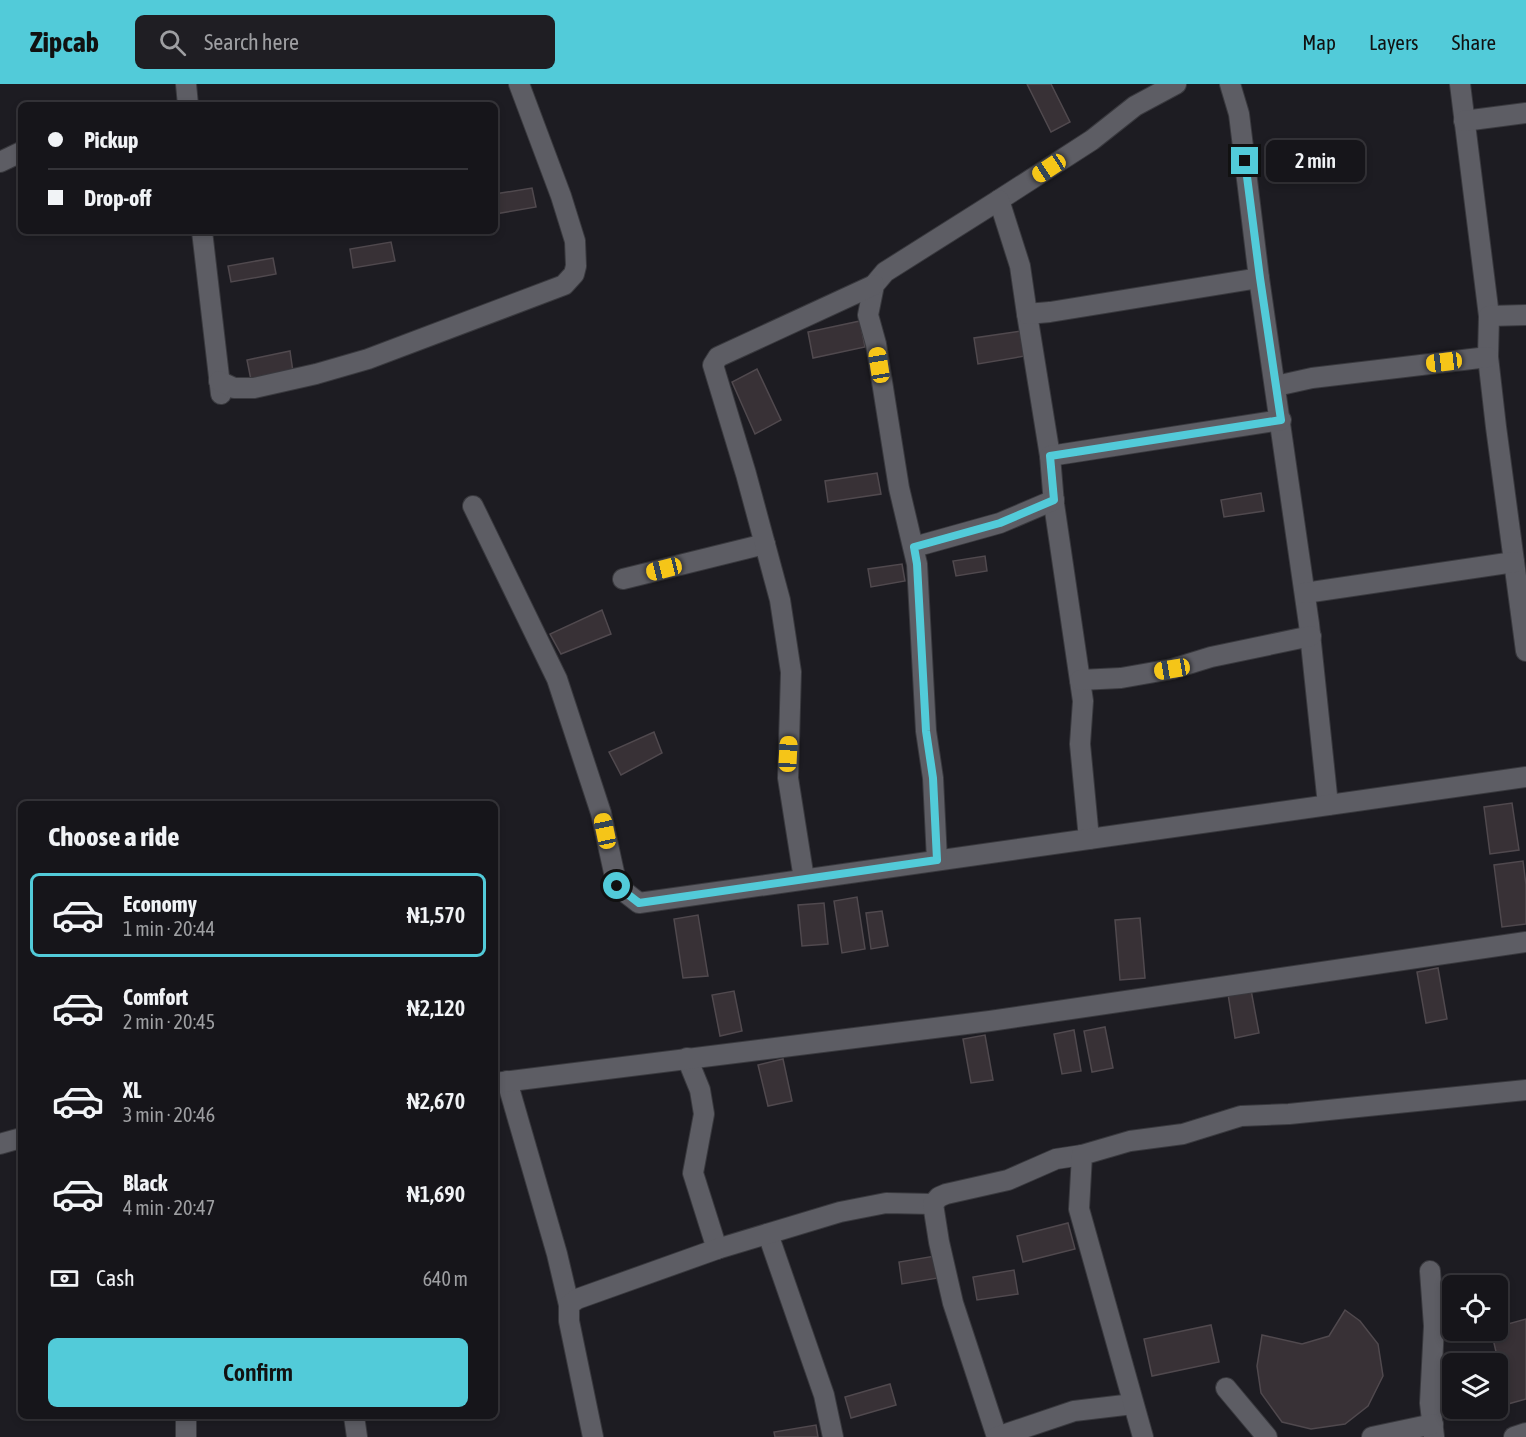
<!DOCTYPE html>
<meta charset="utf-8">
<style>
:root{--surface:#16151a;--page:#1f1e23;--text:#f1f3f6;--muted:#9e9fa2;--line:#353439;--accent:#52cbd9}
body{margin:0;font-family:"Asap Condensed",sans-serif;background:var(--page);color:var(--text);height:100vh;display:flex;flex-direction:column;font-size:22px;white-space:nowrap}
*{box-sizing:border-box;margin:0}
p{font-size:20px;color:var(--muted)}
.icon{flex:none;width:33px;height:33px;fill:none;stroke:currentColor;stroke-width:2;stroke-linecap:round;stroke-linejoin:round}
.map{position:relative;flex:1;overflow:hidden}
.panel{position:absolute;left:18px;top:717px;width:480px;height:618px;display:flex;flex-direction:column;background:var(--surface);border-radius:9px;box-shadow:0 3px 9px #0003,0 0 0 2px var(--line)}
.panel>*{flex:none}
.banner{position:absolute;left:18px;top:18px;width:480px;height:132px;border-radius:9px;box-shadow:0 3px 9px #0003,0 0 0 2px var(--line);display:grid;align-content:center;height:132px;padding:0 30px;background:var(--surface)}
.buttons{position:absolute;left:1442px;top:1191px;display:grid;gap:12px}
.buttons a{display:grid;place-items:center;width:66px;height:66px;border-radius:9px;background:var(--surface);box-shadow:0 3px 9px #0003,0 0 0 2px var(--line);font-size:30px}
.end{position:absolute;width:27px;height:27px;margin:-14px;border:8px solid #52cbd9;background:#111;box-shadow:0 0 0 3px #111}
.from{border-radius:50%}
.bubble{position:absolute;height:42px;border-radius:9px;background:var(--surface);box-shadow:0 3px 9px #0003,0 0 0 2px var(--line);font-size:20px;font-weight:600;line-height:42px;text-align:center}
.car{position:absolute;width:18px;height:36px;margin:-18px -9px;border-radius:8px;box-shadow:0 0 4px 2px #0007;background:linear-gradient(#f5c518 24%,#345 0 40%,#f5c518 0 76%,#345 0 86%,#f5c518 0)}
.banner b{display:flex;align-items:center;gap:21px;height:57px;font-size:22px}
.banner b+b{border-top:2px solid var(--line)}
.banner i{width:15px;height:15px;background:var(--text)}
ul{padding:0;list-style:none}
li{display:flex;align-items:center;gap:18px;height:84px;margin:0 12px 9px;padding:0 18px;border:3px solid transparent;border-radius:9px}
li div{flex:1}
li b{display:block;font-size:22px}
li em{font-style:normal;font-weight:600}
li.current{border-color:var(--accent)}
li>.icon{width:54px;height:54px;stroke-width:1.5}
h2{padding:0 30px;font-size:27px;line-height:72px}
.pay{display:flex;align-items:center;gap:15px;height:66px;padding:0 30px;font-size:22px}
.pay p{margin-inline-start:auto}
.button{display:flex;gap:12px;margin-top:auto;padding:12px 30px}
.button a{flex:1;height:69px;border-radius:9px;background:var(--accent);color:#111;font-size:24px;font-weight:600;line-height:69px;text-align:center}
header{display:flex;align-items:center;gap:36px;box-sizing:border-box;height:84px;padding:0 30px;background:var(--accent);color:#111}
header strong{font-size:28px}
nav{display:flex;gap:33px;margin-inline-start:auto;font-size:21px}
.search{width:420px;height:54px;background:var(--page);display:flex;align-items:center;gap:15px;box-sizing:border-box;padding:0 21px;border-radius:9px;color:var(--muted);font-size:22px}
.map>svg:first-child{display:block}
</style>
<header>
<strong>Zipcab</strong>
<div class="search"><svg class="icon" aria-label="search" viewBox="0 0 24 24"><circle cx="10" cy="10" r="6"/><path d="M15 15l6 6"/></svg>Search here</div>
<nav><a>Map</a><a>Layers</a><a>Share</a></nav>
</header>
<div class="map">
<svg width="1526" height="1353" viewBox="0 0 1526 1353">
<rect width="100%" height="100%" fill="#1d1c22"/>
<g fill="#383136" stroke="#50494e" stroke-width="1.5">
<polygon points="1027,0 1051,0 1070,38 1051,48"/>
<polygon points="532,104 536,123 495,130 495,110"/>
<polygon points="391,158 395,177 353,184 350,165"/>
<polygon points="273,174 276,190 231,198 228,182"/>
<polygon points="860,237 865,263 813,274 808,248"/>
<polygon points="1021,247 1025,272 978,280 974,254"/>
<polygon points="290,267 293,288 251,296 247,276"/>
<polygon points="757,285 781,336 755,350 732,298"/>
<polygon points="877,389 881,410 828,418 825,397"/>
<polygon points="1261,409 1264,427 1224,433 1221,416"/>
<polygon points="985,472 987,487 956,492 953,477"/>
<polygon points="902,480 905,497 871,503 868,485"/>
<polygon points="602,526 611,550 561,570 550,550"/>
<polygon points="654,648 662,669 621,691 609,668"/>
<polygon points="1512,719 1519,766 1490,770 1484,723"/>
<polygon points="1523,777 1526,801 1526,840 1502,843 1494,781"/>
<polygon points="857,813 865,865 842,869 834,817"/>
<polygon points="824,819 828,860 802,862 798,821"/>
<polygon points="882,827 888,862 871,865 866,829"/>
<polygon points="698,831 708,892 683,894 674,835"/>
<polygon points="1140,834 1145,894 1120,896 1115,836"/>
<polygon points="1438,884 1447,935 1426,939 1417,888"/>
<polygon points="1251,906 1259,949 1235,954 1228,910"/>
<polygon points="734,907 742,947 720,952 712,911"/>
<polygon points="1105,943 1113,984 1092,988 1084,947"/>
<polygon points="1074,946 1081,987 1062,990 1054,950"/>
<polygon points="985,951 993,996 971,999 963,955"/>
<polygon points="783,975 792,1017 768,1022 758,981"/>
<polygon points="1068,1139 1075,1165 1023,1178 1017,1152"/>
<polygon points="941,1171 944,1193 902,1200 899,1178"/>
<polygon points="1014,1186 1018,1210 977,1216 973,1193"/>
<polygon points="1345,1226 1360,1237 1378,1260 1383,1292 1368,1322 1345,1340 1311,1345 1282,1338 1261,1309 1257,1282 1262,1251 1302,1260 1329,1252"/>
<polygon points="1526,1235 1526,1315 1508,1320 1491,1246 1497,1246 1497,1243"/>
<polygon points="1211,1241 1219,1278 1152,1292 1144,1255"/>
<polygon points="890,1300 896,1321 851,1334 845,1313"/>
<polygon points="816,1341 818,1353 775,1353 774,1348"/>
</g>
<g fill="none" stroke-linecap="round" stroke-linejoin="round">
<g stroke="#39393e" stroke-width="22">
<g id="minor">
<polyline points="186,0 188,21"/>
<polyline points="1230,0 1239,30 1259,194 1309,540 1328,721"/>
<polyline points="1460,0 1489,232"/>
<polyline points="1464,37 1526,29"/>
<polyline points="0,78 21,68"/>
<polyline points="999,116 1092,56 1135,22 1176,0"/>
<polyline points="202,147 221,310"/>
<polyline points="1027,230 1050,372 1054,420 1083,617 1080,660 1089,755"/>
<polyline points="1526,231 1489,232 1488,273 1496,343 1526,567"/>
<polyline points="219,297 234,304 254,304 316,290 368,275 564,201 574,190 576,182 575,157 561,112 519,0"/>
<polyline points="1276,302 1312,294 1488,273"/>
<polyline points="1050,372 1281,336"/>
<polyline points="473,422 557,595 601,729 617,802 639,819 1526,693"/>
<polyline points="914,463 1000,439 1054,416"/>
<polyline points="623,495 765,460"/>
<polyline points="1305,509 1514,478"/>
<polyline points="1080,596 1121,594 1172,585 1211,573 1311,552"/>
<polyline points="937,776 933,694 926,647 917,480 899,404 876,260 868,231 874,201 885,188 999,116 1020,182 1027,230 1050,228 1259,194"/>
<polyline points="804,795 788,694 791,588 780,516 746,390 713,281 718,273 874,201"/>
<polyline points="687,974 700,1006 704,1030 693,1089 717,1165"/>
<polyline points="507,997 557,1170 569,1221"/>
<polyline points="495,999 990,937 1526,858"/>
<polyline points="0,1060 21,1054"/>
<polyline points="768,1150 824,1311 833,1353"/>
<polyline points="1430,1187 1434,1242 1430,1319 1434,1353"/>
<polyline points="1226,1304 1267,1353"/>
<polyline points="186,1332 186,1353"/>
<polyline points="354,1332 357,1353"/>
<polyline points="593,1353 569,1237 569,1221 577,1215 717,1165 840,1128 886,1119 933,1120"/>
<polyline points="997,1353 953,1219 939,1158 933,1120 939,1113 946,1110 1008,1096 1056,1075 1082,1071"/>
<polyline points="997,1353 1074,1327 1133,1320"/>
<polyline points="1143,1353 1079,1125 1082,1071 1130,1057 1183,1050 1241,1032 1289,1030 1526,1006"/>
<polyline points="1372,1353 1433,1340"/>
<polyline points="1514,1353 1526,1349"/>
</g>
</g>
<use href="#minor" stroke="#5d5d64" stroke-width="20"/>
</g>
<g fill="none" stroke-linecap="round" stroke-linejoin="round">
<polyline stroke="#52cbd9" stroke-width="8" points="617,802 639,819 937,776 933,694 926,647 917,480 914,463 1000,439 1054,416 1050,372 1281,336 1260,194 1245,77"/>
</g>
</svg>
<div class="buttons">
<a><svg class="icon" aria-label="locate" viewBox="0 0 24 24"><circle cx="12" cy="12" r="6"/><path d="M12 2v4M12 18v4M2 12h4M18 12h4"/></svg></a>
<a><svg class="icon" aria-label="layers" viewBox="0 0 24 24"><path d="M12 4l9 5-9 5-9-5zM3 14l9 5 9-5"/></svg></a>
</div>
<i class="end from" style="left:617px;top:802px"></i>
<i class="end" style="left:1245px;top:77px"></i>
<div class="bubble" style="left:1266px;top:56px;width:99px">2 min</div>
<i class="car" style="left:1049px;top:84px;rotate:237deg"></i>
<i class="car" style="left:1444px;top:278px;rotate:263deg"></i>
<i class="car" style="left:879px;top:281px;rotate:351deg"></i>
<i class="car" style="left:664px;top:485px;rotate:256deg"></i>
<i class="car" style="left:1172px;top:585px;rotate:260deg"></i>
<i class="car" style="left:788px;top:670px;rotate:3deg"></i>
<i class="car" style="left:605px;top:747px;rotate:348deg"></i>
<div class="banner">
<b><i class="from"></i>Pickup</b>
<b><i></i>Drop-off</b>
</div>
<section class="panel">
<h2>Choose a ride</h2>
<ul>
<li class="current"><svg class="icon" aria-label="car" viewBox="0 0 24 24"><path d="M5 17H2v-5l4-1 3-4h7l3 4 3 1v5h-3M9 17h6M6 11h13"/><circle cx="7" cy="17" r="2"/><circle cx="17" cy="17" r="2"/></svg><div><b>Economy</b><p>1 min · 20:44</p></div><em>₦1,570</em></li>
<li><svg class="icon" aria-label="car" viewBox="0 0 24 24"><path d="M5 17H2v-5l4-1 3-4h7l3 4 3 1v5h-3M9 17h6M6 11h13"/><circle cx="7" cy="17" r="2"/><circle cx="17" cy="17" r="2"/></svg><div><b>Comfort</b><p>2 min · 20:45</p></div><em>₦2,120</em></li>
<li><svg class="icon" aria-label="car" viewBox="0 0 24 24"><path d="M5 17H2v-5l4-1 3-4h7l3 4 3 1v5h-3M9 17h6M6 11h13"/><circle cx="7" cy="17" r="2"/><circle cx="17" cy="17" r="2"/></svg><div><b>XL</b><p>3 min · 20:46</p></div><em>₦2,670</em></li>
<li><svg class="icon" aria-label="car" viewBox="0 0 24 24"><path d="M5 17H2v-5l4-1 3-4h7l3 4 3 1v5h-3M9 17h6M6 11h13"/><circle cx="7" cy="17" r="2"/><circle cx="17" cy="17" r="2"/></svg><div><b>Black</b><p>4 min · 20:47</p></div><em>₦1,690</em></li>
</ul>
<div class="pay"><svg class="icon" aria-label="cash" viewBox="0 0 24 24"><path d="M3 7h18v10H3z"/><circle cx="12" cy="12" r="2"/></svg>Cash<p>640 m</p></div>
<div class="button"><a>Confirm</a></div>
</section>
</div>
